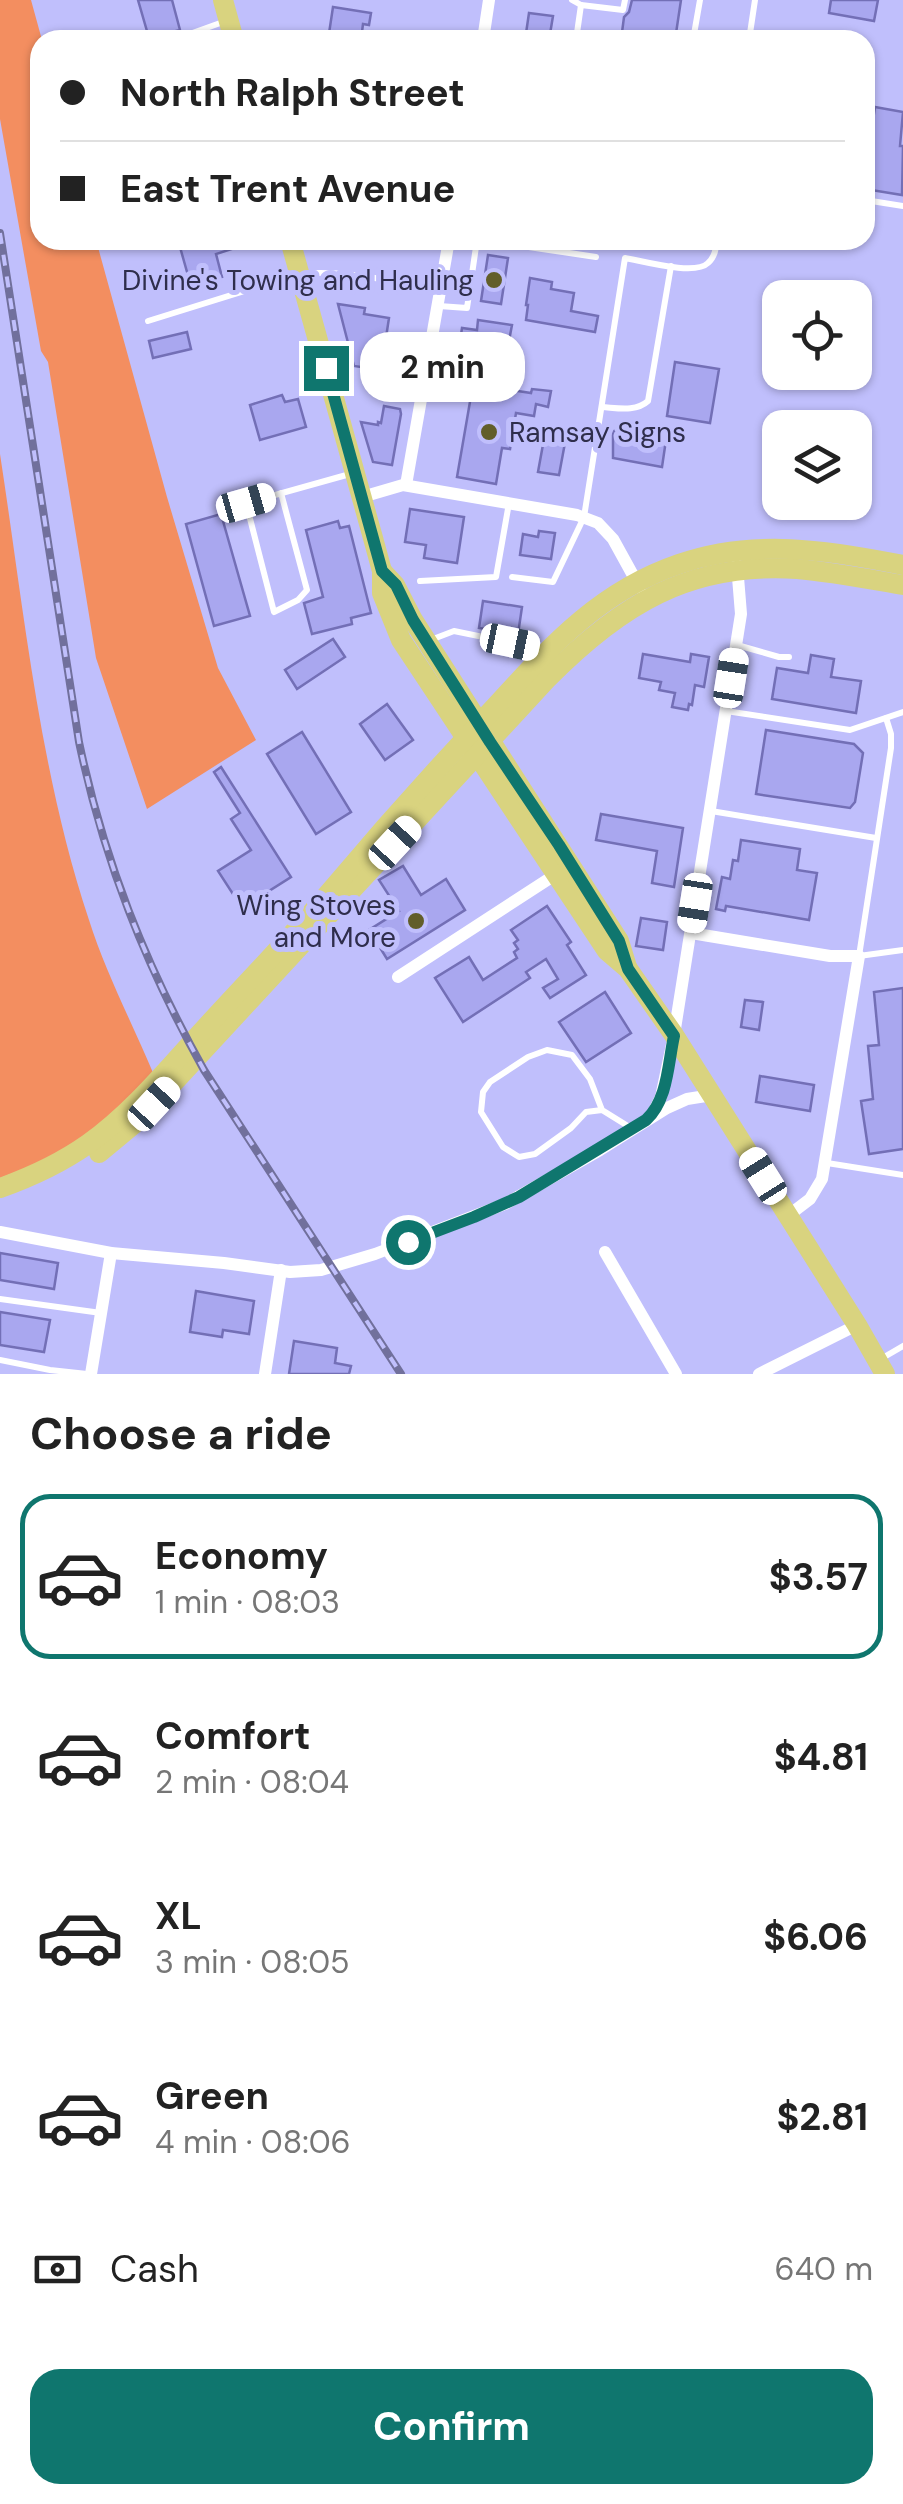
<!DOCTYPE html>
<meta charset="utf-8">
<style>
:root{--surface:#fff;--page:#f2f2f2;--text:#222;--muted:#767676;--line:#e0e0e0;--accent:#0f766e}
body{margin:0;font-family:"DM Sans",sans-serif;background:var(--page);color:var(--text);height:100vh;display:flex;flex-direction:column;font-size:38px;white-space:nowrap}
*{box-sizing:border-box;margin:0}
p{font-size:32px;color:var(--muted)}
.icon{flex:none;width:55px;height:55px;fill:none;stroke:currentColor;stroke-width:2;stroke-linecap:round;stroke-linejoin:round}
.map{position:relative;height:1374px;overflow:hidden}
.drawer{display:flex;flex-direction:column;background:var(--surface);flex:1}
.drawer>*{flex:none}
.banner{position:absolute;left:30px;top:30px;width:845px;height:220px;border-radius:30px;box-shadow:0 2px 8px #0004;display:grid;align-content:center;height:220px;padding:0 30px;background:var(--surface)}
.controls{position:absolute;left:762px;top:280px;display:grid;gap:20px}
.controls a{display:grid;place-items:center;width:110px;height:110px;border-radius:20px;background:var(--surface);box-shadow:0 2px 8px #0004;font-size:50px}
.end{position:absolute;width:45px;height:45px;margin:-22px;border:12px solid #0f766e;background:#fff;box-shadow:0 0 0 5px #fff}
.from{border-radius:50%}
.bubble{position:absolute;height:70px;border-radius:30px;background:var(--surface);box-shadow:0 2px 8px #0004;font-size:32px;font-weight:700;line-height:70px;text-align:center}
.car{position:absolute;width:30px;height:60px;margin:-30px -15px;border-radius:12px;box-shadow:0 0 8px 2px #0007;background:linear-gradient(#fff 24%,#345 0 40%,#fff 0 76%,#345 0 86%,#fff 0)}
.banner b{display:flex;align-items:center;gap:35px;height:95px;font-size:38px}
.banner b+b{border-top:2px solid var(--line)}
.banner i{width:25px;height:25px;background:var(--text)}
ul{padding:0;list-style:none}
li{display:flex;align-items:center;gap:30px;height:165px;margin:0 20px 15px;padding:0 10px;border:5px solid transparent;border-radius:30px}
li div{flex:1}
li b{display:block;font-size:38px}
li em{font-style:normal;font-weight:700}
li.selected{border-color:var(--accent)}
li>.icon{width:90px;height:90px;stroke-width:1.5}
h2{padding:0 30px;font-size:45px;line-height:120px}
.pay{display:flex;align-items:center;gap:25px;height:110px;padding:0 30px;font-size:38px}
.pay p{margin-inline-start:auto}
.button{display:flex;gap:20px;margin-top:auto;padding:20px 30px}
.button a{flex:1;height:115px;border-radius:30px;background:var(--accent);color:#fff;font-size:40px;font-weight:700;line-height:115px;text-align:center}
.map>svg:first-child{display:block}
</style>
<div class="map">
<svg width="903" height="1374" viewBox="0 0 903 1374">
<rect width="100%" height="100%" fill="#c0bffc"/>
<g fill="#f38e60">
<polygon points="0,0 31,0 42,40 40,240 96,240 167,497 218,668 256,740 147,809 96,658 48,362 41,351 0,119"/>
<path d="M0,454C24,610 39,770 89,920C105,971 133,1025 154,1075L86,1137L45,1161L0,1178Z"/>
</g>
<g fill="#a9a7ef" stroke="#736fb6" stroke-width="2.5">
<polygon points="138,0 172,0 180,30 149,38"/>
<polygon points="632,0 681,0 675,40 621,40 624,17 629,12"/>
<polygon points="831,0 878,0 874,21 829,13"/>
<polygon points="333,7 371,13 369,25 363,24 361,40 328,40"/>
<polygon points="529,13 553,16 549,40 525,40"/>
<polygon points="875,107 903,112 900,146 903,146 902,195 865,189 865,153 868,153"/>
<polygon points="178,240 236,240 238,247 216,254 222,277 191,286"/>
<polygon points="488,255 508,258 501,304 481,301"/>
<polygon points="530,278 552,282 551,289 574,293 571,311 598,316 595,332 526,320 528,305 526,305"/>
<polygon points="338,304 365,308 364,314 389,318 381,370 354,366"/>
<polygon points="478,320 512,325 508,346 487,343 486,352 459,348 462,328 477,330"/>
<polygon points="187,332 191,349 153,358 149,341"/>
<polygon points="675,362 719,369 710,423 667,416"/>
<polygon points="480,385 531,393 532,389 551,391 548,407 536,404 534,416 516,413 510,449 502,448 496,484 457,477 471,396 478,397"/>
<polygon points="282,395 285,402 298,399 306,427 260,440 250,405"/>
<polygon points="384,406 400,409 401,414 392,465 373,462 361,422 378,425 378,422 381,423"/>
<polygon points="662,425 662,440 666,440 662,467 613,458 613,431 630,430 630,428 654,428"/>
<polygon points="546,428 567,432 559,475 538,472"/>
<polygon points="410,509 464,517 457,563 424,558 426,545 405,542"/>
<polygon points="221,514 250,616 214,626 186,524"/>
<polygon points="338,521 340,528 349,526 371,613 351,618 352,624 312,634 304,603 323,597 306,530"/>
<polygon points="539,531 555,533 551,559 520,555 523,534 538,537"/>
<polygon points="483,601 522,607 518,634 479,628"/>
<polygon points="333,639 345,657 297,689 285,670"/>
<polygon points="643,654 690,662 691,654 709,657 704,687 695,685 692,705 689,704 688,710 672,707 675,693 659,690 661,682 639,678"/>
<polygon points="811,655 834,659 831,677 861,681 856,713 772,699 777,668 808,673"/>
<polygon points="387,704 413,740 385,760 360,724"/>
<polygon points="766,730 854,744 863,753 855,802 850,808 756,794"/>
<polygon points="302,732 351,812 316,834 267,754"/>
<polygon points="221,767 291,877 242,908 218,871 251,850 231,819 240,813 214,772"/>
<polygon points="601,814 683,828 674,887 652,883 657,851 596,840"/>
<polygon points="741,840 800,849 797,870 817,873 809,920 726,906 725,911 716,909 722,877 730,879 733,860 738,861"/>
<polygon points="403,866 421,895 446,879 465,910 387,959 369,930 399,911 379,880"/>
<polygon points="547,906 571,942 567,945 586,975 550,998 543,988 558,979 546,959 526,972 530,978 463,1022 435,978 469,957 483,980 517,958 514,952 518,949 514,943 518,940 511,930"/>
<polygon points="641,918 667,922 663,950 636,946"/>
<polygon points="903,988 903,1149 869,1154 861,1101 873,1099 868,1046 879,1045 874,992"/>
<polygon points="605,992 631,1033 586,1062 559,1022"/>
<polygon points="745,1000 763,1002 759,1030 741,1027"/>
<polygon points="760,1076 814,1085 810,1111 756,1102"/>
<polygon points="0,1253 58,1263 54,1289 0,1280"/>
<polygon points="196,1291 254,1301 249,1334 223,1330 222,1337 190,1332"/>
<polygon points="0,1312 50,1320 44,1352 0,1345"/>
<polygon points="294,1341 337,1348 335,1363 351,1366 349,1374 289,1374"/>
</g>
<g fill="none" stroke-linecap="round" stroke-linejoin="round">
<g stroke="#fff" stroke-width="6">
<polyline points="572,0 581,5 576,40"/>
<polyline points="581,5 623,10 625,0"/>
<polyline points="86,34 87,40"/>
<polyline points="173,40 223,22"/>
<polyline points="693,40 700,0"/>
<polyline points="749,40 755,0"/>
<polyline points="865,200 903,206"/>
<polyline points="482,240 596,257"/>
<polyline points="439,306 467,308 477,240"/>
<path d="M148,321L299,274C345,269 395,282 441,290"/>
<path d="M602,407C618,408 636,412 648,401L671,266"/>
<polyline points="281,493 307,590 298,600 274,612 246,503 350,474"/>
<path d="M512,577L553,582L584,517L625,258C643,261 695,276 708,263C715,257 716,248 717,240"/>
<polyline points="420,581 496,577 509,503"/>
<polyline points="428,641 454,631 542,649"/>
<polyline points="737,645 779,657 789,657"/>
<polyline points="726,711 850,730 903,712"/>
<polyline points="886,718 891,734 891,748 859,956 903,950"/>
<polyline points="711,811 876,838"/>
<polyline points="602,1110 586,1112 571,1128 535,1154 519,1157 503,1147 481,1112 483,1092 490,1082 528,1057 547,1050 572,1055 590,1079 602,1110 631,1128"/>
<polyline points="827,1163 903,1175"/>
<polyline points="0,1299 101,1313"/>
<polyline points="0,1360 50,1370 87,1374"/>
<polyline points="879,1360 903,1346"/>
</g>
<g stroke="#fff" stroke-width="12">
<polyline points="483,40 489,0"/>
<polyline points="406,485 449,240"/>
<polyline points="362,497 403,485 577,515 598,523 613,539 640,588"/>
<polyline points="691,933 830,956 859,956 822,1179 810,1199 789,1215"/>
<polyline points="398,977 561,871"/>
<polyline points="652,1115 661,1097 674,1035 741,614 737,565"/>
<polyline points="0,1232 111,1253 224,1263 290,1272 321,1270 375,1254 505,1204 600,1150 667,1108 687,1099 712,1095"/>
<polyline points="605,1252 676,1374"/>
<polyline points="91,1374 111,1253"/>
<polyline points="265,1374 281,1270"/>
<polyline points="759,1374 857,1325"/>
</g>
<g stroke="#d9d37f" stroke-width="20">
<polyline points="223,0 234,40"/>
<polyline points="290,240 373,538 382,571 382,593 401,640 607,951 628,969 674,1035 857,1325 885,1374"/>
<polyline points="382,571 395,585 413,620 619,941 627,967"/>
<path d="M99,1153L140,1119L547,679C620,605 689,562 797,569C832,572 868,579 903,585"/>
<path d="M0,1188C31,1177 61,1163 88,1144C133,1112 169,1067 206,1027C249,980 293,935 334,887C381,831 430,776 480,723C541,658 591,594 679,564C753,538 828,550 903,565"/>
</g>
<g stroke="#71709c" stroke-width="8">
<path id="rail" d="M0,233L79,742C104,861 145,964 204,1070L401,1374"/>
</g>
<use href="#rail" stroke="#c0bffc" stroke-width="4" stroke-dasharray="11" stroke-linecap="butt"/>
</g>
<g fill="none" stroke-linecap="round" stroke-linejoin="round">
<path stroke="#0f766e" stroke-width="12" d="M326,368L382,571L396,585L413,620L490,742L559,845L619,941L628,969L674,1036C668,1063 668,1100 646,1120L519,1197L474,1217L408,1242"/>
</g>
<g fill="#625e2a" stroke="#c0bffc" stroke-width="4">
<circle cx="494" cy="280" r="10"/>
<circle cx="489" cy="432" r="10"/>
<circle cx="416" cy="921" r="10"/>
</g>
<g text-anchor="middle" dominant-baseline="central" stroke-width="10" stroke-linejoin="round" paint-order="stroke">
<g font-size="28" fill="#2f2e4c" stroke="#c0bffc" text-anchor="end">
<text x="474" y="280">Divine's Towing and Hauling</text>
<text x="509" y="432" text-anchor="start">Ramsay Signs</text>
<text x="396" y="905">Wing Stoves<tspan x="396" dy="32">and More</tspan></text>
</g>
</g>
</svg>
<div class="controls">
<a><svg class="icon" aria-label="locate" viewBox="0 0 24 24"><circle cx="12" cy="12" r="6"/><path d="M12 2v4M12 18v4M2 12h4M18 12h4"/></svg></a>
<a><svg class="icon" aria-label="layers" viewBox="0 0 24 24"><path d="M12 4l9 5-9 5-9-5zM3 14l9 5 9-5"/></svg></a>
</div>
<i class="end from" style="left:408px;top:1242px"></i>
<i class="end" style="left:326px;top:368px"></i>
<div class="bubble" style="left:360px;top:332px;width:165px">2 min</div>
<i class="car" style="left:246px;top:503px;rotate:74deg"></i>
<i class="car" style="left:510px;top:642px;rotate:102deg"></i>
<i class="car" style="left:731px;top:678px;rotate:9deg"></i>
<i class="car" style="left:395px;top:843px;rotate:43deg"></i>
<i class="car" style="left:695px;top:903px;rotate:189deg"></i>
<i class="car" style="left:154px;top:1104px;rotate:43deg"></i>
<i class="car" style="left:763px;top:1176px;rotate:328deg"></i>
<div class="banner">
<b><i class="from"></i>North Ralph Street</b>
<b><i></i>East Trent Avenue</b>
</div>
</div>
<section class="drawer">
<h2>Choose a ride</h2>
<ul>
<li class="selected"><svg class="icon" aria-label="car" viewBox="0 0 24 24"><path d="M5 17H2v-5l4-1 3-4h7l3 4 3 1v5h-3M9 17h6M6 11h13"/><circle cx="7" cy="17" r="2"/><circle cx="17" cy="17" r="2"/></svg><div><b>Economy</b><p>1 min · 08:03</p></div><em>$3.57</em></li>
<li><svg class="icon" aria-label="car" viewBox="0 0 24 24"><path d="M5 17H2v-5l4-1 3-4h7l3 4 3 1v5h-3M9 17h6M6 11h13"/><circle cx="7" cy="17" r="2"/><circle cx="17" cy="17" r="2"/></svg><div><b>Comfort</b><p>2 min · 08:04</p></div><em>$4.81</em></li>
<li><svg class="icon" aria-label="car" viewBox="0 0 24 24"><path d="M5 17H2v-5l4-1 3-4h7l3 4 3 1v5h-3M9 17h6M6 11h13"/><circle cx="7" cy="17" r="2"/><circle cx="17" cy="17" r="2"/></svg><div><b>XL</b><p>3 min · 08:05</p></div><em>$6.06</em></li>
<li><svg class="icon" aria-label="car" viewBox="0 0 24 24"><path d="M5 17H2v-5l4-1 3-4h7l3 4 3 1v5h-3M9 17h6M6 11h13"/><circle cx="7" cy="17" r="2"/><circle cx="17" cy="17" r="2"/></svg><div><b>Green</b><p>4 min · 08:06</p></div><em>$2.81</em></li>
</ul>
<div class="pay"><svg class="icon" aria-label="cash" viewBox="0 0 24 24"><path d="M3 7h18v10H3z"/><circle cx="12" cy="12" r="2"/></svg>Cash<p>640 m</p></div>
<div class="button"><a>Confirm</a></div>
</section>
